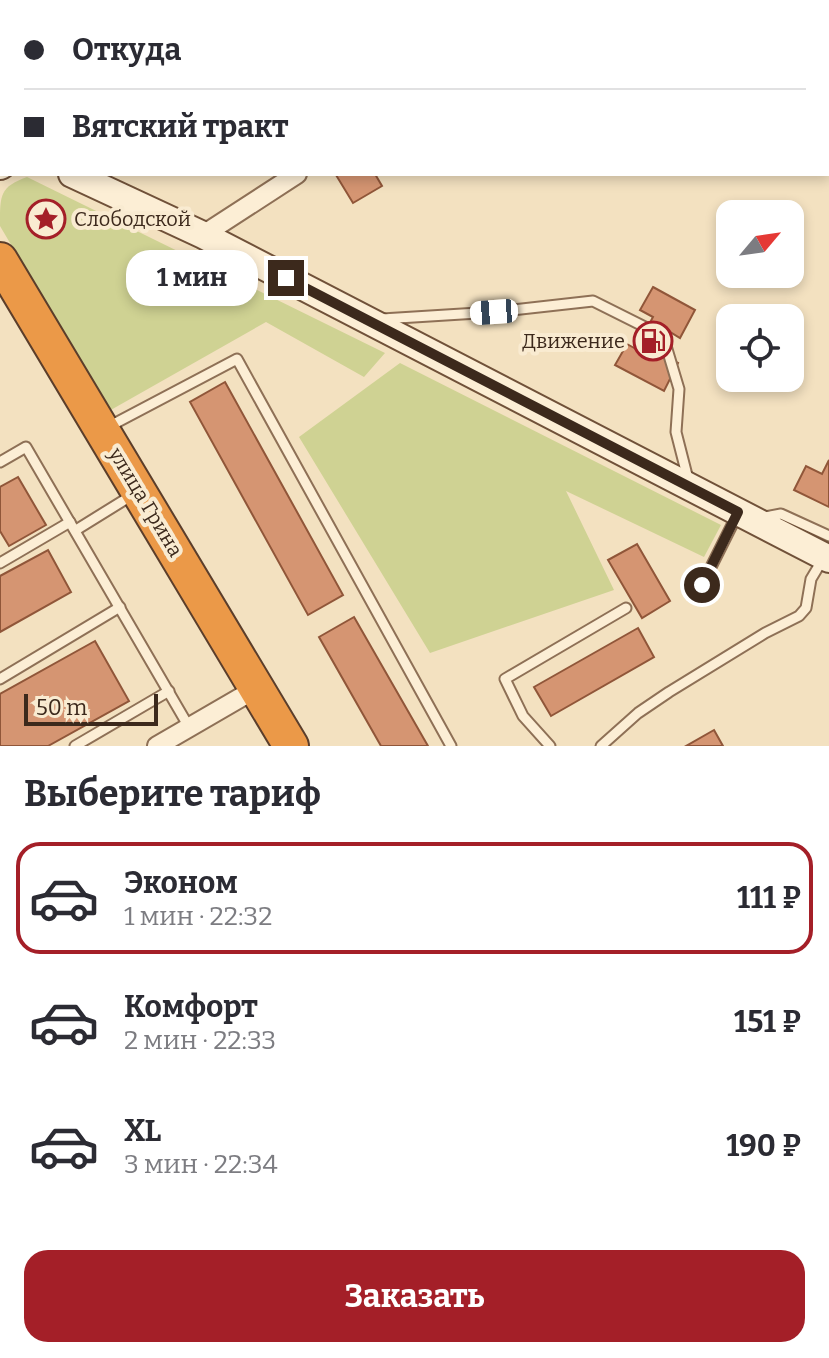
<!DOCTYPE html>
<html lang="ru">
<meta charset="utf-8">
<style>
:root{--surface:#fff;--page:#f7f7f7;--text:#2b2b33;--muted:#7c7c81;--line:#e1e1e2;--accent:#a41f28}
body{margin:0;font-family:Bitter,serif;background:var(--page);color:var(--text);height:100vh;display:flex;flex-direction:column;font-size:30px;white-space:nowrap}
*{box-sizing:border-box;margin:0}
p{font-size:26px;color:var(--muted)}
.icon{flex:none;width:44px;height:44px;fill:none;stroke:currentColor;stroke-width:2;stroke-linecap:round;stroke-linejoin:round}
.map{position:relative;height:746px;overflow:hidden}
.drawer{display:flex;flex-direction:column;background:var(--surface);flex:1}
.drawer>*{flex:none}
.banner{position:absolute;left:0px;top:0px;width:830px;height:176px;box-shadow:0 4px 12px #0003;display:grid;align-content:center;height:176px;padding:0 24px;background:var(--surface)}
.needle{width:52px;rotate:61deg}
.controls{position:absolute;left:716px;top:200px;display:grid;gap:16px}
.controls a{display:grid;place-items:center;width:88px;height:88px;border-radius:16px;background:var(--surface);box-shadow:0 4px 12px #0003;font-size:40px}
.scale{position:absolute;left:24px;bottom:20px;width:134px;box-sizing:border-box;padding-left:8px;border:4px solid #3c291c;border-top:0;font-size:22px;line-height:28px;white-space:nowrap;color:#3c291c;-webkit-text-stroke:6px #f9ebd1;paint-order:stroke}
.end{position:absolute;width:36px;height:36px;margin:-18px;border:10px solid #3c291c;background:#fff;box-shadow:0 0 0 4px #fff}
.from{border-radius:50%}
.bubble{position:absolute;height:56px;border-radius:24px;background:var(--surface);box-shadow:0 4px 12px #0003;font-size:26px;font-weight:700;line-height:56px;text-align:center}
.car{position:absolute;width:24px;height:48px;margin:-24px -12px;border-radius:10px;box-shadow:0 0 6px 2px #0007;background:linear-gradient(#fff 24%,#345 0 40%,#fff 0 76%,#345 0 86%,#fff 0)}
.banner b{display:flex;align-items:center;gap:28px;height:76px;font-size:30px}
.banner b+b{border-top:2px solid var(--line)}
.banner i{width:20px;height:20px;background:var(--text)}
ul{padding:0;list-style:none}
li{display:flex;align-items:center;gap:24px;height:112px;margin:0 16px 12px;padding:0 8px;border:4px solid transparent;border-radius:24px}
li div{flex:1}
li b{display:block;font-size:30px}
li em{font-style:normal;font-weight:700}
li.selected{border-color:var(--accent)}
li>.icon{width:72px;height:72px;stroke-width:1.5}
h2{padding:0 24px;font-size:36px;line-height:96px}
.button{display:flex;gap:16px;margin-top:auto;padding:16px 24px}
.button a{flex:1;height:92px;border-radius:24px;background:var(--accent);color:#fff;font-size:32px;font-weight:700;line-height:92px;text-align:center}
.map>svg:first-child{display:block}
</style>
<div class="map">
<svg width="829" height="746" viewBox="0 0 829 746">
<rect width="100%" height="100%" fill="#f3e1c0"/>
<g fill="#cfd293">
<path d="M27,177L385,353L364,377L266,322L109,411L0,226C0,194 0,187 27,177Z"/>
<polygon points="400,363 721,525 704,557 566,491 614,590 430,653 299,437"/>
</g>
<g fill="#d59572" stroke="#905639" stroke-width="2">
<polygon points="0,0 31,0 2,2 2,6"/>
<polygon points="141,0 175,0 176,2 138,2"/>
<polygon points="599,0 639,0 640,2 601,2"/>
<polygon points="375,174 382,186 353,203 336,175"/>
<polygon points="653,287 695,310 680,338 670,332 659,353 678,363 664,391 615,365 627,344 636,349 653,317 640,310"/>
<polygon points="225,382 343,595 308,615 190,402"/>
<polygon points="829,460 829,507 794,490 806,466 822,474"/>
<polygon points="18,477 46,525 9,546 0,531 0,487"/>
<polygon points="637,544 670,601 642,618 608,560"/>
<polygon points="48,550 71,592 0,632 0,576"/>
<polygon points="354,617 428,746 381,746 319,637"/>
<polygon points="638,628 654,657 551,716 534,687"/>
<polygon points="95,641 129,701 48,746 0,746 0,694"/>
<polygon points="714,730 723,746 686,746"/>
</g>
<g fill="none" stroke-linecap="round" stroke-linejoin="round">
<g stroke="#8e7056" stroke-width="13">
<g id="lane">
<polyline points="382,319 494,312 593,301 651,330 664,339 679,389 676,432 688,479"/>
<polyline points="108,427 237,359 451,746"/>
<polyline points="0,462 26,447 189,727"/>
<polyline points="765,517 781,514 829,536"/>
<polyline points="76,530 134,494"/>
<polyline points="0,563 70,522"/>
<polyline points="702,585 737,515"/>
<polyline points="0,679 120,607"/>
<polyline points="75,746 169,691"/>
<polyline points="550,746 523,716 505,679 626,608"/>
<polyline points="601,746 638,713 669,692 765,633 799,616 806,608 811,579 823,559"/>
</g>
</g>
<g stroke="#8e7056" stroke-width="22">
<g id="street">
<polyline points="753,0 754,2"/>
<polyline points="239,2 242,0"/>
<polyline points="562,2 566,0"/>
<polyline points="828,113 829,115"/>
<polyline points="203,235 297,174"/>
<polyline points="157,746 257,688"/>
</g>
</g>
<g stroke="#705139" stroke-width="30">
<g id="secondary">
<polyline points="0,144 2,144"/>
<polyline points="0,166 2,165"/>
<polyline points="72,174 203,235 829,559"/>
</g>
</g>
<g stroke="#5b3e2b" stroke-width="38">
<polyline id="highway" points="0,260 291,746"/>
</g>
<use href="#lane" stroke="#fceed5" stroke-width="9"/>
<use href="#street" stroke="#fceed5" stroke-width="18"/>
<use href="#secondary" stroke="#fceed5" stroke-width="26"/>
<use href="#highway" stroke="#eb9948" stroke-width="34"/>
</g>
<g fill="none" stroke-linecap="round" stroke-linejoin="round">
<polyline stroke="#3c291c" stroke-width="10" points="286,278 738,512 702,585"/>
</g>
<defs>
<g id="sight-ring" transform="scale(2)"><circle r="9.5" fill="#f9ebd1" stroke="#a41f28" stroke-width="1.5"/><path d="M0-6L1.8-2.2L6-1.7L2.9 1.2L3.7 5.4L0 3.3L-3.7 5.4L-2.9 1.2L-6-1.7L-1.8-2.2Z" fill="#a41f28"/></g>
<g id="fuel-ring" transform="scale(2)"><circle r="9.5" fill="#f9ebd1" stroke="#a41f28" stroke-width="1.5"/><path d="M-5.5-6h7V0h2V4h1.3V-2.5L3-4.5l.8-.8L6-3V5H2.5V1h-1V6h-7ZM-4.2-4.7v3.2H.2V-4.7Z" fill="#a41f28"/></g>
</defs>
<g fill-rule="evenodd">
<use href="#sight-ring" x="46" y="219"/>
<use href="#fuel-ring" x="653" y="341"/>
</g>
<g text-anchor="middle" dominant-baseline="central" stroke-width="8" stroke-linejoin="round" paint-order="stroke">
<g font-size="20" fill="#3c291c" stroke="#f9ebd1" text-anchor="start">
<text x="74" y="219">Слободской</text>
<text x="625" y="341" text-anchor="end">Движение</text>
</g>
<g font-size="20" fill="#3c291c" stroke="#f9ebd1">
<text transform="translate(146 502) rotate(59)">улица Грина</text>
</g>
</g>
</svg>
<div class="controls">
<a><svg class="needle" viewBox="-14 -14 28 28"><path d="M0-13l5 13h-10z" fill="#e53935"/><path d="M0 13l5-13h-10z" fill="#7c7c81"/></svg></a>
<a><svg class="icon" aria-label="locate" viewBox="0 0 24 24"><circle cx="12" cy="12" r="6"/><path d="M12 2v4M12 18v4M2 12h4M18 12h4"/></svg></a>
</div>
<div class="scale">50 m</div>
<i class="end from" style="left:702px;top:585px"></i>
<i class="end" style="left:286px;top:278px"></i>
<div class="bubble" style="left:126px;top:250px;width:132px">1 мин</div>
<i class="car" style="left:494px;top:312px;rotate:266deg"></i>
<div class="banner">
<b><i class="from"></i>Откуда</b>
<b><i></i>Вятский тракт</b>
</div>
</div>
<section class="drawer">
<h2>Выберите тариф</h2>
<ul>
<li class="selected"><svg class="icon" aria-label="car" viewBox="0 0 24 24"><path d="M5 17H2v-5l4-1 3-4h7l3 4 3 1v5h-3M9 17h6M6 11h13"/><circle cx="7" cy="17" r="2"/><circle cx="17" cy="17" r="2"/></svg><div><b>Эконом</b><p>1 мин · 22:32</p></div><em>111 ₽</em></li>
<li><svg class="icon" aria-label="car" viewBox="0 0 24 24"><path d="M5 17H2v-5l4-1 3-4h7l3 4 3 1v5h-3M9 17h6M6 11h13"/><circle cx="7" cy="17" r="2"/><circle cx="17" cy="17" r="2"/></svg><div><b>Комфорт</b><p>2 мин · 22:33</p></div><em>151 ₽</em></li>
<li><svg class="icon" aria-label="car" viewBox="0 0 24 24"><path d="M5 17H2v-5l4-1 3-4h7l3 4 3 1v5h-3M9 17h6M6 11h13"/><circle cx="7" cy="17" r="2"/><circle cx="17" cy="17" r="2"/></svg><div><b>XL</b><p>3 мин · 22:34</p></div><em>190 ₽</em></li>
</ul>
<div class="button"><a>Заказать</a></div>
</section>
